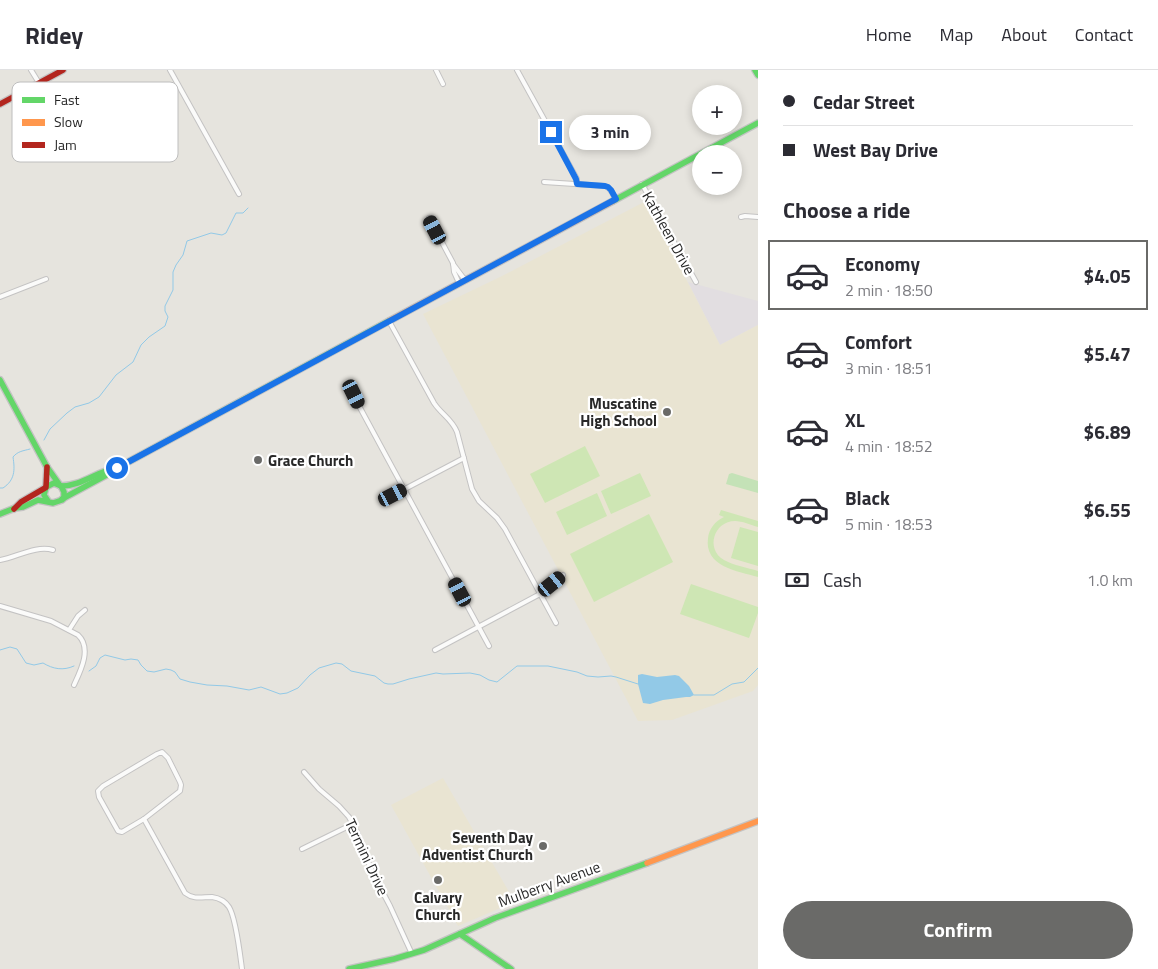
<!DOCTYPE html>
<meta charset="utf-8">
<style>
:root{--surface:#fff;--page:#f7f7f7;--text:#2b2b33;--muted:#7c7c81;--line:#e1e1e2;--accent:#6a6a68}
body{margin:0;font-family:"Titillium Web",sans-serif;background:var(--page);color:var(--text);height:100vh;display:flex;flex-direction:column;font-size:19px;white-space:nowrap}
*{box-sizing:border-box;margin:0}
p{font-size:16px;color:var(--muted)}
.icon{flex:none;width:28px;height:28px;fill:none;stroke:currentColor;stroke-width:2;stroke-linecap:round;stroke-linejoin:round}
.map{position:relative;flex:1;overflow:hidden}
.side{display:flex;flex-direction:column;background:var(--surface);width:400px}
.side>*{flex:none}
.top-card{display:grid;align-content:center;height:110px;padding:0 25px;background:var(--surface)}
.tools{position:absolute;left:692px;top:15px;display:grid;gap:10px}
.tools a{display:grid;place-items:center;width:50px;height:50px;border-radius:50%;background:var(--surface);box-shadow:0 2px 8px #0003;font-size:25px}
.end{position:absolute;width:22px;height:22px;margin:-11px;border:6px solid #1a73e8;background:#fff;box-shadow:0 0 0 2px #fff}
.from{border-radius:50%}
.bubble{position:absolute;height:35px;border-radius:18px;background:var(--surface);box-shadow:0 2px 8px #0003;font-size:16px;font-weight:700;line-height:35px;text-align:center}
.car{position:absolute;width:15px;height:30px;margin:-15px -8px;border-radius:6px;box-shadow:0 0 4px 1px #0007;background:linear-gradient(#222 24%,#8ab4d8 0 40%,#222 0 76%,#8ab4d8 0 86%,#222 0)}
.top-card b{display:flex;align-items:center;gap:18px;height:48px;font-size:19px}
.top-card b+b{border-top:1px solid var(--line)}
.top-card i{width:12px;height:12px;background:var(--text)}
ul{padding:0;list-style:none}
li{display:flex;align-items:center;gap:15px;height:70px;margin:0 10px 8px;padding:0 15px;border:2px solid transparent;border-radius:0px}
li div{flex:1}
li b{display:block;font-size:19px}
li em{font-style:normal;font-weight:700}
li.selected{border-color:var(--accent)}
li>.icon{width:45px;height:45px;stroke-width:1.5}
h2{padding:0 25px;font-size:22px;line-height:60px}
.pay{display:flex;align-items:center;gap:12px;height:55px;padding:0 25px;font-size:19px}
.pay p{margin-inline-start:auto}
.action{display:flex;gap:10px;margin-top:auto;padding:10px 25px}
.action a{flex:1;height:58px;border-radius:30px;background:var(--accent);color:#fff;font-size:20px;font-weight:700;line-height:58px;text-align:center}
header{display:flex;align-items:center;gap:30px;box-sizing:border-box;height:70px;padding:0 25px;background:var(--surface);border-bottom:1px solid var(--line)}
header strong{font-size:24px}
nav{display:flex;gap:28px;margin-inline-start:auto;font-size:18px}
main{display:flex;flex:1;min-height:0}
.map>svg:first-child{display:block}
</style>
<header>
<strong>Ridey</strong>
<nav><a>Home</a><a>Map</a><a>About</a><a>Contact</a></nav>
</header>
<main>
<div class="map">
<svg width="758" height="899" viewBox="0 0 758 899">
<rect width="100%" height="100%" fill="#e6e4de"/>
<polygon fill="#e2dee1" points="688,212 758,231 758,255 720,275"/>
<g fill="#e9e4d2">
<polygon points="646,131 720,275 758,255 758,615 753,621 672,650 638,651 423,244 502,206"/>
<polygon points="443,708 515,832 458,856 391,735"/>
</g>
<polygon fill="#c4e2b7" points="732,403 758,411 758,423 726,414 729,404"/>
<g fill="#cee6b4">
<polygon points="585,376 600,406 545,433 530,404"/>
<polygon points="640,403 651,426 611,444 601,421"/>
<polygon points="597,423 607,446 567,465 556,442"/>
<path d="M721,440L758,451V457C751,455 742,451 735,451C714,451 705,479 724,490C733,495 748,498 758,501V507C738,501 704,497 708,468C709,459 715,451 724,447L719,445Z"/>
<polygon points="649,444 673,492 594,532 570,484"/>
<polygon points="740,457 758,462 758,496 731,488"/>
<polygon points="691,514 758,537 758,543 749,568 680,544"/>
</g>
<polygon fill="#92c9e7" points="642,604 657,607 675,605 679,606 689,616 694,625 690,627 686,627 663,630 650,634 643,633 638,614 638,605"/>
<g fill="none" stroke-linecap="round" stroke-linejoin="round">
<g stroke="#92c9e7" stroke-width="1">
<polyline points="44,370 50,359 67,343 75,337 89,333 99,327 116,305 133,292 141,275 149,267 165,256 168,247 165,241 165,236 173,220 173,202 176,195 183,185 187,171 211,163 222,165 226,163 236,143 243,143 248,138"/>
<path d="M0,418H3C15,410 15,400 13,387C18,381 23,381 30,379"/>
<path d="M0,580L10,577L17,579L26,593L34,595L43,593C53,599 63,601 74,596"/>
<polyline points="89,601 96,596 100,588 105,585 125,590 131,589 138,590 141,595 147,601 154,602 166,599 171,600 175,602 180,609 190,612 207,615 227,616 249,620 261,617 280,624 287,623 298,618 310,605 319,598 336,593 342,594 351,601 375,606 384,613 388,614 393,614 409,609 436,603 443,604 470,603 480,605 489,610 497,612 517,596 548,596 577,602 587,606 598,607 611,606 616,607 638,614"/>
<polyline points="694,625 714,625 732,614 744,612 758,598"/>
</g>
<g stroke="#c4c3c3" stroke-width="6">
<g id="street">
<polyline points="31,0 39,13"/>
<polyline points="170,0 239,124"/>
<polyline points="436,0 443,14"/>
<polyline points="517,0 577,109 577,114"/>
<path d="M544,112L605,116C611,118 613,124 615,129"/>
<polyline points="642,114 696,212"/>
<polyline points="741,147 745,146 758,147"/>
<polyline points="429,148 453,193 454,202 459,213"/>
<polyline points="453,194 465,210"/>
<polyline points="0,227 46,209"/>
<path d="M389,251L434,333C441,344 452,349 457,362L472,419L479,431L497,448L505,459L556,553"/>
<polyline points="351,318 358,334 489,576"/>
<polyline points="382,431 464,388"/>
<path d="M0,490C17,487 36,475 53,480"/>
<path d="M0,536L51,551L78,565C92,578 81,600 74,615"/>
<polyline points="69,560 78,546 85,540"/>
<polyline points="435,580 540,524 563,505"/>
<polygon points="162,682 168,688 180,712 181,715 180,721 144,749 122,762 118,761 99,727 98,721 103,716 157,684"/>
<polyline points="304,702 319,719 339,736 349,747 357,762 372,802 390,836 412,884"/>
<path d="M144,749L185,823C194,830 202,827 212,827C219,828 225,831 229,837C236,848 240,884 242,899"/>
<polyline points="302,779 353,754"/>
</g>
</g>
<g stroke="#c4c3c3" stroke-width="8">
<g id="fast">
<polyline points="755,0 758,5"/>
<polyline points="613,131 758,53"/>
<polyline points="0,310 47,397 59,414"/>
<path d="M61,416C82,416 97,401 117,398"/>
<polyline points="62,429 112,402 117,398 389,251"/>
<polyline points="0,444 15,438 23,437 38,430 53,433 62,430 64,428 64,422 61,416 54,413 46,417 44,425 48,431"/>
<polyline points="460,864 511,899"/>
<polyline points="349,899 394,889 424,880 495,848 647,793"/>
</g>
</g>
<g stroke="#c4c3c3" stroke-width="8">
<g id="slow">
<polyline points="389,251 613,131"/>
<polyline points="647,793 758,751"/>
</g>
</g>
<g stroke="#c4c3c3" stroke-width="8">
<g id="jam">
<polyline points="0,34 63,0"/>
<polyline points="46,417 47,397"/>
<polyline points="14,439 21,432 45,418"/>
</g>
</g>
<use href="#street" stroke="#fbfbfa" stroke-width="4"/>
<use href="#fast" stroke="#63d668" stroke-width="5.5"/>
<use href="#slow" stroke="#ff974d" stroke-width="5.5"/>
<use href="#jam" stroke="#b3261e" stroke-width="5.5"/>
</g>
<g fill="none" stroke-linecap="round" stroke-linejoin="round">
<polyline stroke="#1a73e8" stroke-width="6" points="117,398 616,129 611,120 608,117 605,116 577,114 576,109 551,62"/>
</g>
<g fill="#6a6a68" stroke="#fff" stroke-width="2">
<circle cx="667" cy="342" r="5"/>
<circle cx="258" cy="390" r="5"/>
<circle cx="543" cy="776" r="5"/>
<circle cx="438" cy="810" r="5"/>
</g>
<g text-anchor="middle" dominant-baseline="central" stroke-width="4.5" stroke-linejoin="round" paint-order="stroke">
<g font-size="15" fill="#282828" stroke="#fff">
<text transform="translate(669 163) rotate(61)">Kathleen Drive</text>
<text transform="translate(367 787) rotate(65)">Termini Drive</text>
<text transform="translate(549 814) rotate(-20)">Mulberry Avenue</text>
</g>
<g font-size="15" font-weight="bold" fill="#282828" stroke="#fff" text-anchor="end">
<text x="657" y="333">Muscatine<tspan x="657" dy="17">High School</tspan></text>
<text x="268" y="390" text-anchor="start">Grace Church</text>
<text x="533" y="767">Seventh Day<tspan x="533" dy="17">Adventist Church</tspan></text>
<text x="438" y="827" text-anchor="middle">Calvary<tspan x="438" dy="17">Church</tspan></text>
</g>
</g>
<rect x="12" y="12" width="166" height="80" rx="8" fill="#fff" stroke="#bebebe" stroke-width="1"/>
<rect x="22" y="27" width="23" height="6" fill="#63d668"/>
<rect x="22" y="49" width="23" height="7" fill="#ff974d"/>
<rect x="22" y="72" width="23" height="6" fill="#b3261e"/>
<g font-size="14" fill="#282828">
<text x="54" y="35">Fast</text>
<text x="54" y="57">Slow</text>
<text x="54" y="80">Jam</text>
</g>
</svg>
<div class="tools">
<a>+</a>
<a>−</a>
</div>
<i class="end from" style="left:117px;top:398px"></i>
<i class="end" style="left:551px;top:62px"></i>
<div class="bubble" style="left:569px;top:45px;width:82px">3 min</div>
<i class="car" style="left:435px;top:160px;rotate:332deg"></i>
<i class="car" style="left:354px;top:324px;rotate:154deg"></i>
<i class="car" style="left:393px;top:425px;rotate:63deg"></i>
<i class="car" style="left:552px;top:514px;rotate:51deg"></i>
<i class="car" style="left:460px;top:522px;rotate:332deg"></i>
</div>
<section class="side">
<div class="top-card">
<b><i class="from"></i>Cedar Street</b>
<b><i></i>West Bay Drive</b>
</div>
<h2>Choose a ride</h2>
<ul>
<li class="selected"><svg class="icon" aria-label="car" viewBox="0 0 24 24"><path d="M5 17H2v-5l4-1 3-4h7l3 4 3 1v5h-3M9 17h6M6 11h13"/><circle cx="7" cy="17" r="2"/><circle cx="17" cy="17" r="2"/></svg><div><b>Economy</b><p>2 min · 18:50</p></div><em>$4.05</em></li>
<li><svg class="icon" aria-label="car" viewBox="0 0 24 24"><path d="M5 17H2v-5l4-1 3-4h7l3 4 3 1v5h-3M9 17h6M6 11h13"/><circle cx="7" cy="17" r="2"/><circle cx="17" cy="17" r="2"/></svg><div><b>Comfort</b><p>3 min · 18:51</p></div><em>$5.47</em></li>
<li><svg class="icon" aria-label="car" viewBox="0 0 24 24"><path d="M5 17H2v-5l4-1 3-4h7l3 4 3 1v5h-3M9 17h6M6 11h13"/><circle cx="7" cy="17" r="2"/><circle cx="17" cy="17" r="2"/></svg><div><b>XL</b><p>4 min · 18:52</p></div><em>$6.89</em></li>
<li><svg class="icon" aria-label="car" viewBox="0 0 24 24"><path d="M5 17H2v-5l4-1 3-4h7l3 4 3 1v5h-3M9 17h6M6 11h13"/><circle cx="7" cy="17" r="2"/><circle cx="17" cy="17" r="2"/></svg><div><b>Black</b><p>5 min · 18:53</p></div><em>$6.55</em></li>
</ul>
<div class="pay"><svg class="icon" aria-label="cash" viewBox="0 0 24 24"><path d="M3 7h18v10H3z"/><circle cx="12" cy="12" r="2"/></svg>Cash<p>1.0 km</p></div>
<div class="action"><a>Confirm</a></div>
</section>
</main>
